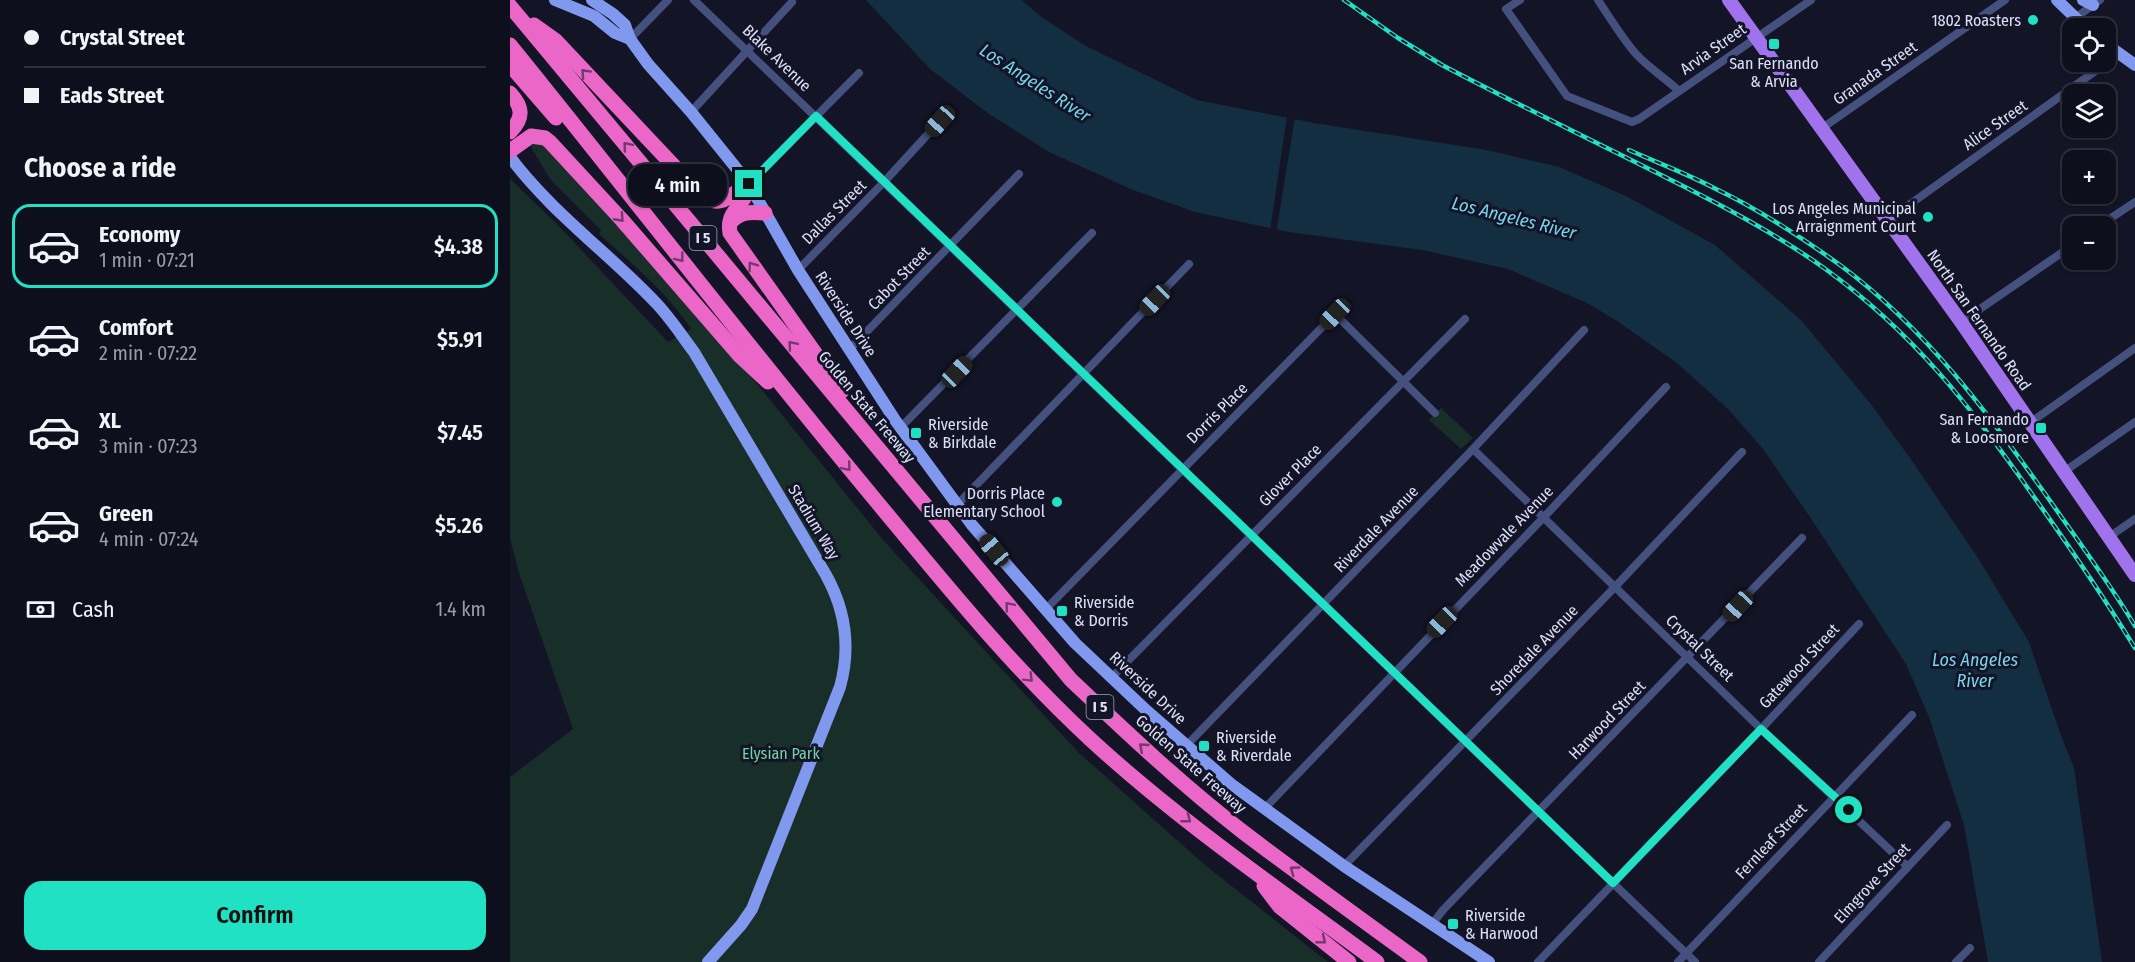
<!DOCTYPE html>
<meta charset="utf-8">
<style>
:root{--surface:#0e0f1c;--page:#171825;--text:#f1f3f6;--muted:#9b9ca3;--line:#2e2f3b;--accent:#21e1c5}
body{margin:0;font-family:"Fira Sans Condensed",sans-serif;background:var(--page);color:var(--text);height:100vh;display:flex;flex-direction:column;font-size:22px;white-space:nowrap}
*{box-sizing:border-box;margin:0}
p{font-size:20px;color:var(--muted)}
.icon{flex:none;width:33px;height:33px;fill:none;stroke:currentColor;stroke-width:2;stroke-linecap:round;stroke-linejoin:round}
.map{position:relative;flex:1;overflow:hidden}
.drawer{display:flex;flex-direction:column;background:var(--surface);width:510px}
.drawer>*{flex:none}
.hud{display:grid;align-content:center;height:132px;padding:0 24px;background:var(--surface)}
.buttons{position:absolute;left:1552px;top:18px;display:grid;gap:12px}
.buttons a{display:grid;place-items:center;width:54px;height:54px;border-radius:12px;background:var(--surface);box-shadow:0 2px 4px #0004,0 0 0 2px var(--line);font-size:30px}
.end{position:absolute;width:27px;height:27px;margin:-14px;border:8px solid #21e1c5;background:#111;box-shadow:0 0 0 3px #111}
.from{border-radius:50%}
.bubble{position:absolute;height:42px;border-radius:18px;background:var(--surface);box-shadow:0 2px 4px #0004,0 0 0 2px var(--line);font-size:20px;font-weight:600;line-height:42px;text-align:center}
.car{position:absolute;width:18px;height:36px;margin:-18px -9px;border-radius:8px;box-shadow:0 0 4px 2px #0007;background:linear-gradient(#222 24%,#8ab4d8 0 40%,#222 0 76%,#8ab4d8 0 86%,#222 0)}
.hud b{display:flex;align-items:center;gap:21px;height:57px;font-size:22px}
.hud b+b{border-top:2px solid var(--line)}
.hud i{width:15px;height:15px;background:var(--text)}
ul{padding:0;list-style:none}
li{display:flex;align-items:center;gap:18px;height:84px;margin:0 12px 9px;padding:0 12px;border:3px solid transparent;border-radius:18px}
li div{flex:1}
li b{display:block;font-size:22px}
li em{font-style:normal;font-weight:600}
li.current{border-color:var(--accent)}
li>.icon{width:54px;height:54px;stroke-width:1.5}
h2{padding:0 24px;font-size:27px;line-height:72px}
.pay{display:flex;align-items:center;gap:15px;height:66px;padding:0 24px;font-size:22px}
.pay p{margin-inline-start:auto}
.primary-button{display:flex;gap:12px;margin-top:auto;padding:12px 24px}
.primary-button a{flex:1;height:69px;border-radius:18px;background:var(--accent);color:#111;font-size:24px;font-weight:600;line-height:69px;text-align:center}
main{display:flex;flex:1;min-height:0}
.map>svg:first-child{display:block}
</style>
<main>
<section class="drawer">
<div class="hud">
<b><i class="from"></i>Crystal Street</b>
<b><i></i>Eads Street</b>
</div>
<h2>Choose a ride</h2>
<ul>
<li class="current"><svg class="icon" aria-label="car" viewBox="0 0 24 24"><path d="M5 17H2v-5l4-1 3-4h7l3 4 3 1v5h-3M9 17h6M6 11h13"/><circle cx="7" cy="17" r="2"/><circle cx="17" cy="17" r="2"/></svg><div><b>Economy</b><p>1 min · 07:21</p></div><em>$4.38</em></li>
<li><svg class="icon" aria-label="car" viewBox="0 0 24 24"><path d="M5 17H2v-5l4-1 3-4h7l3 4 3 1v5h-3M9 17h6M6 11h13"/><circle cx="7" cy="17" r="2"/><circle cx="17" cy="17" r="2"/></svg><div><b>Comfort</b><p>2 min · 07:22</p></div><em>$5.91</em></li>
<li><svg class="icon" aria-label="car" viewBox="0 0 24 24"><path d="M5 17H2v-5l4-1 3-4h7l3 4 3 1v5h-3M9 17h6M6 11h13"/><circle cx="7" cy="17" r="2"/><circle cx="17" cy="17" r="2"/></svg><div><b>XL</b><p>3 min · 07:23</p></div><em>$7.45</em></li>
<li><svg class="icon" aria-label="car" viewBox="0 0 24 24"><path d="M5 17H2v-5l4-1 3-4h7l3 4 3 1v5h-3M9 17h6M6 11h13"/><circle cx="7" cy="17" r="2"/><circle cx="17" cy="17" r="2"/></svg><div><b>Green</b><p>4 min · 07:24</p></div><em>$5.26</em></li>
</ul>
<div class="pay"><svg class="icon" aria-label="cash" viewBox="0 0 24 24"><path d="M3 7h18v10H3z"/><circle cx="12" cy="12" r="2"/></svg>Cash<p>1.4 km</p></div>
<div class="primary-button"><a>Confirm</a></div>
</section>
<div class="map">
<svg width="1625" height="962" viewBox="0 0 1625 962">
<rect width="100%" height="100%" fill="#131426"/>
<g fill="#172f28">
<path d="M33,143L218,348L374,541L568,752L695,865L818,962H0V777L63,729L9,573L0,538V179L46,223L158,342L181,329C157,292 121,263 89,234L91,230L40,179L19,144Z"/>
<polygon points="931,408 963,438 951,449 919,420"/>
</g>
<polygon fill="#122e40" points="356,0 512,0 530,16 576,46 687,100 804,123 977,150 1049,167 1116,196 1205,245 1291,320 1360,403 1400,458 1468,558 1519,642 1550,733 1564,768 1592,962 1478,962 1454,825 1419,717 1396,664 1302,520 1253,449 1219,410 1167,363 1107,321 1077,303 998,269 912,250 779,232 685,212 623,190 539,152 479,114 420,69"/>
<polygon fill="#131426" points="777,116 785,117 766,233 760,231"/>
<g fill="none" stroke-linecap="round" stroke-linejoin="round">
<g stroke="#44507e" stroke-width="8">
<polyline points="184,0 1185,962"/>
<polyline points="1010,0 996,9 1057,96 1122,122 1129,119 1301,0"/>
<path d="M1088,0C1100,18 1112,38 1126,54C1139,68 1155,78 1169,91"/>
<polyline points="1565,18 1590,0"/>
<polyline points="120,39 158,0"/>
<polyline points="181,112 282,2"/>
<polyline points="1311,129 1495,0"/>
<polyline points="239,184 349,73"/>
<polyline points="1378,220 1609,54"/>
<polyline points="1589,226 1625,202"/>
<polyline points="288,270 374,182 430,121"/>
<polyline points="1451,322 1563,245"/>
<polyline points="339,350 509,174"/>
<polyline points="1521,422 1625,348"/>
<polyline points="391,427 582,233"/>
<polyline points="963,449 1251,729 1397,866"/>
<polyline points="1555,471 1625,422"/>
<polyline points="447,505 679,264"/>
<polyline points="1599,537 1625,519"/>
<polyline points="535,610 825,314 925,413"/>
<polyline points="602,677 955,319"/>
<polyline points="676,746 963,449 1074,330"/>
<polyline points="754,809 1034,517 1156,387"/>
<polyline points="834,866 1103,589 1232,452"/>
<polyline points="923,923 933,910 1292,538"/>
<polyline points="1028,962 1251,729 1349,624"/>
<polyline points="1168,962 1402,715"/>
<polyline points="1309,962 1437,825"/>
<polyline points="1446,962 1460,948"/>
</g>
<g stroke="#8098ee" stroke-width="12">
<polyline points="45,0 84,16 105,33 120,39"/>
<polyline points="82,0 103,14 115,25 120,39 138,64 181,112 239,184 288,270 385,420 462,525 565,643 637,711 721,784 834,866 979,962"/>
<polyline points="1547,0 1576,28"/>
<polyline points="1573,0 1583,5"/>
<polyline points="1596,44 1625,65"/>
<path d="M0,157C42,213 100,254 147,304C161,319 172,336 184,352L316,575C336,611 341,647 330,687L242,909L231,925L198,962"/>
</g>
<polyline stroke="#a072ec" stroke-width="14" points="1219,0 1451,322 1625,575"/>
<g stroke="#eb67c7" stroke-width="15">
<path d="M0,6L561,680C616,732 672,785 733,832C791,876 851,919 910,962"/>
<path d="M24,25L45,40L192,196C214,210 221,192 239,184"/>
<path d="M0,45C123,197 242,352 367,502C435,584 502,667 580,739C669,821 770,890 867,962"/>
<polyline points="0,65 46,118"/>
<path d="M0,93C13,107 14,118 0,132"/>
<polyline points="0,151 21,136 35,138 40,142 112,220 230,356 258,382"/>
<path d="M239,184C238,189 237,194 234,198C226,212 217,215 220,233L332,391"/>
<path d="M220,223C230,211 241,212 255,213"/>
<polyline points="754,886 770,907 839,962"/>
</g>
<g stroke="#21e1c5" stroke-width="4.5">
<g id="rail">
<path d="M834,0L888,38L932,65C1006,104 1082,140 1157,178C1211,205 1265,233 1314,268C1403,332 1462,408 1524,497C1559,546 1593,596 1625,648"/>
<path d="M1119,150C1148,163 1178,174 1206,189C1250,210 1291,237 1330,265C1418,330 1481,417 1543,505C1571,545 1600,584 1625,626"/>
</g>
</g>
<use href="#rail" stroke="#131426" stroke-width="2" stroke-dasharray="7" stroke-linecap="butt"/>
</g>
<defs><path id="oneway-chevron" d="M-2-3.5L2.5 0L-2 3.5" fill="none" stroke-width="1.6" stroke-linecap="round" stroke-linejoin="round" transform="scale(1.5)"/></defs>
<g stroke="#74396e">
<use href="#oneway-chevron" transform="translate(75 73) rotate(-133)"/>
<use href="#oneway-chevron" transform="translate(117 146) rotate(-130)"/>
<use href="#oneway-chevron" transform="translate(110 218) rotate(48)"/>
<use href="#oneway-chevron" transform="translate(170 258) rotate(52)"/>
<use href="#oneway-chevron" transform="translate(242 266) rotate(-126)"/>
<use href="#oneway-chevron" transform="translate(282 345) rotate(-130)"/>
<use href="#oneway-chevron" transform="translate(337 467) rotate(50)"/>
<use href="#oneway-chevron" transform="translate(499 606) rotate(-130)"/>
<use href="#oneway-chevron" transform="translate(519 678) rotate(45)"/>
<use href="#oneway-chevron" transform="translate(633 747) rotate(-139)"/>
<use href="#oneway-chevron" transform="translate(677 819) rotate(38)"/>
<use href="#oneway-chevron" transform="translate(784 870) rotate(-144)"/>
<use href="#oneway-chevron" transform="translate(812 940) rotate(39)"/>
</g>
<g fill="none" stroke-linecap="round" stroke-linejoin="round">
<polyline stroke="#21e1c5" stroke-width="8" points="239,184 306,116 1103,883 1251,729 1339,810"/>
</g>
<g fill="#21e1c5" stroke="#131426" stroke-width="2">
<circle cx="1523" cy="20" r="6"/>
<rect x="1258" y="38" width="12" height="12" rx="3"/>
<circle cx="1418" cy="217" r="6"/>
<rect x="1525" y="422" width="12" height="12" rx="3"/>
<rect x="400" y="427" width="12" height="12" rx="3"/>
<circle cx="547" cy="502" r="6"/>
<rect x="546" y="605" width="12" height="12" rx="3"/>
<rect x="688" y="740" width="12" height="12" rx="3"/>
<rect x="937" y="918" width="12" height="12" rx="3"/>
</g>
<g text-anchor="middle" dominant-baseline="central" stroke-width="6" stroke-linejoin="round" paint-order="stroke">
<g fill="#131426" stroke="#a0a3ba" stroke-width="1.5">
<rect x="179.5" y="226" width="27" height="24" rx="4.5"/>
<rect x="576.5" y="695" width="27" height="24" rx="4.5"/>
</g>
<g font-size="15" font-weight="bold" fill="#dce0fa">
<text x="193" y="238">I 5</text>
<text x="590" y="707">I 5</text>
</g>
<g font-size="16" fill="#dce0fa" stroke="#131426" text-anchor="end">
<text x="1511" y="20">1802 Roasters</text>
<text x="1264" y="63" text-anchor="middle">San Fernando<tspan x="1264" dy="18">&amp; Arvia</tspan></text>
<text x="1406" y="208">Los Angeles Municipal<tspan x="1406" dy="18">Arraignment Court</tspan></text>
<text x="1519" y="419">San Fernando<tspan x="1519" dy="18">&amp; Loosmore</tspan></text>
<text x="418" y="424" text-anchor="start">Riverside<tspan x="418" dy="18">&amp; Birkdale</tspan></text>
<text x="535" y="493">Dorris Place<tspan x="535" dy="18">Elementary School</tspan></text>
<text x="564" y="602" text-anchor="start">Riverside<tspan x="564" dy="18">&amp; Dorris</tspan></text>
<text x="706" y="737" text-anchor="start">Riverside<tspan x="706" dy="18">&amp; Riverdale</tspan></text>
<text x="955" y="915" text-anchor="start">Riverside<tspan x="955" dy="18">&amp; Harwood</tspan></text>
</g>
<g font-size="16" fill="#dce0fa" stroke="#131426">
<text transform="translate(1203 49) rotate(-35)">Arvia Street</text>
<text transform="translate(267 58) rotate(44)">Blake Avenue</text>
<text transform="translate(1365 73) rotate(-35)">Granada Street</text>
<text transform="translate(1485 125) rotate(-35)">Alice Street</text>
<text transform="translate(324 212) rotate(-45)">Dallas Street</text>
<text transform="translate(389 278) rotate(-46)">Cabot Street</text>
<text transform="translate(336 314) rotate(57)">Riverside Drive</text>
<text transform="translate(1469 320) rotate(55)">North San Fernando Road</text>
<text transform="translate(357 407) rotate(50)">Golden State Freeway</text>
<text transform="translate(707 413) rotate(-45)">Dorris Place</text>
<text transform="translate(780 475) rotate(-45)">Glover Place</text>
<text transform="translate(304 522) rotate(59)">Stadium Way</text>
<text transform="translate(866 529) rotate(-46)">Riverdale Avenue</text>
<text transform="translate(994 536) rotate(-46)">Meadowvale Avenue</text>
<text transform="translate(1190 648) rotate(44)">Crystal Street</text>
<text transform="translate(1024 650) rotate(-46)">Shoredale Avenue</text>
<text transform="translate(1289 666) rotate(-47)">Gatewood Street</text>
<text transform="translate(638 688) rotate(43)">Riverside Drive</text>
<text transform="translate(1097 720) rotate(-46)">Harwood Street</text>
<text transform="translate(681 764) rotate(41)">Golden State Freeway</text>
<text transform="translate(1261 841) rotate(-47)">Fernleaf Street</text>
<text transform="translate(1362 883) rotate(-47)">Elmgrove Street</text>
</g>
<g font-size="16" fill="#71d2a1" stroke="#131426">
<text x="271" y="753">Elysian Park</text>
</g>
<g font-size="18" font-style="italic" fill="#78d4ed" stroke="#131426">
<text transform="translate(525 83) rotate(33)">Los Angeles River</text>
<text transform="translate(1004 218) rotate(14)">Los Angeles River</text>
<text x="1465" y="660">Los Angeles<tspan x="1465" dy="21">River</tspan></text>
</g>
</g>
</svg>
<div class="buttons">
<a><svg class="icon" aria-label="locate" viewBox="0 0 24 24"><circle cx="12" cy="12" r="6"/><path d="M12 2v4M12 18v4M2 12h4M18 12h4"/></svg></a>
<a><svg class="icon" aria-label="layers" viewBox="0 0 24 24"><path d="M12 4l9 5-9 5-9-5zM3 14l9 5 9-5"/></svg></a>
<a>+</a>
<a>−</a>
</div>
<i class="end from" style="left:1339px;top:810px"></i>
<i class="end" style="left:239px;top:184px"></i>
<div class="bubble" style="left:118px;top:164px;width:99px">4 min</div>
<i class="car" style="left:430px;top:121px;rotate:222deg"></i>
<i class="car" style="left:645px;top:300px;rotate:224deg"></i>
<i class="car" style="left:825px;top:314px;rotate:224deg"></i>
<i class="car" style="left:447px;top:372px;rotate:44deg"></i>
<i class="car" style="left:484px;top:550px;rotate:320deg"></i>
<i class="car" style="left:1228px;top:606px;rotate:223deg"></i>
<i class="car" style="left:932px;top:622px;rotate:224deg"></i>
</div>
</main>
